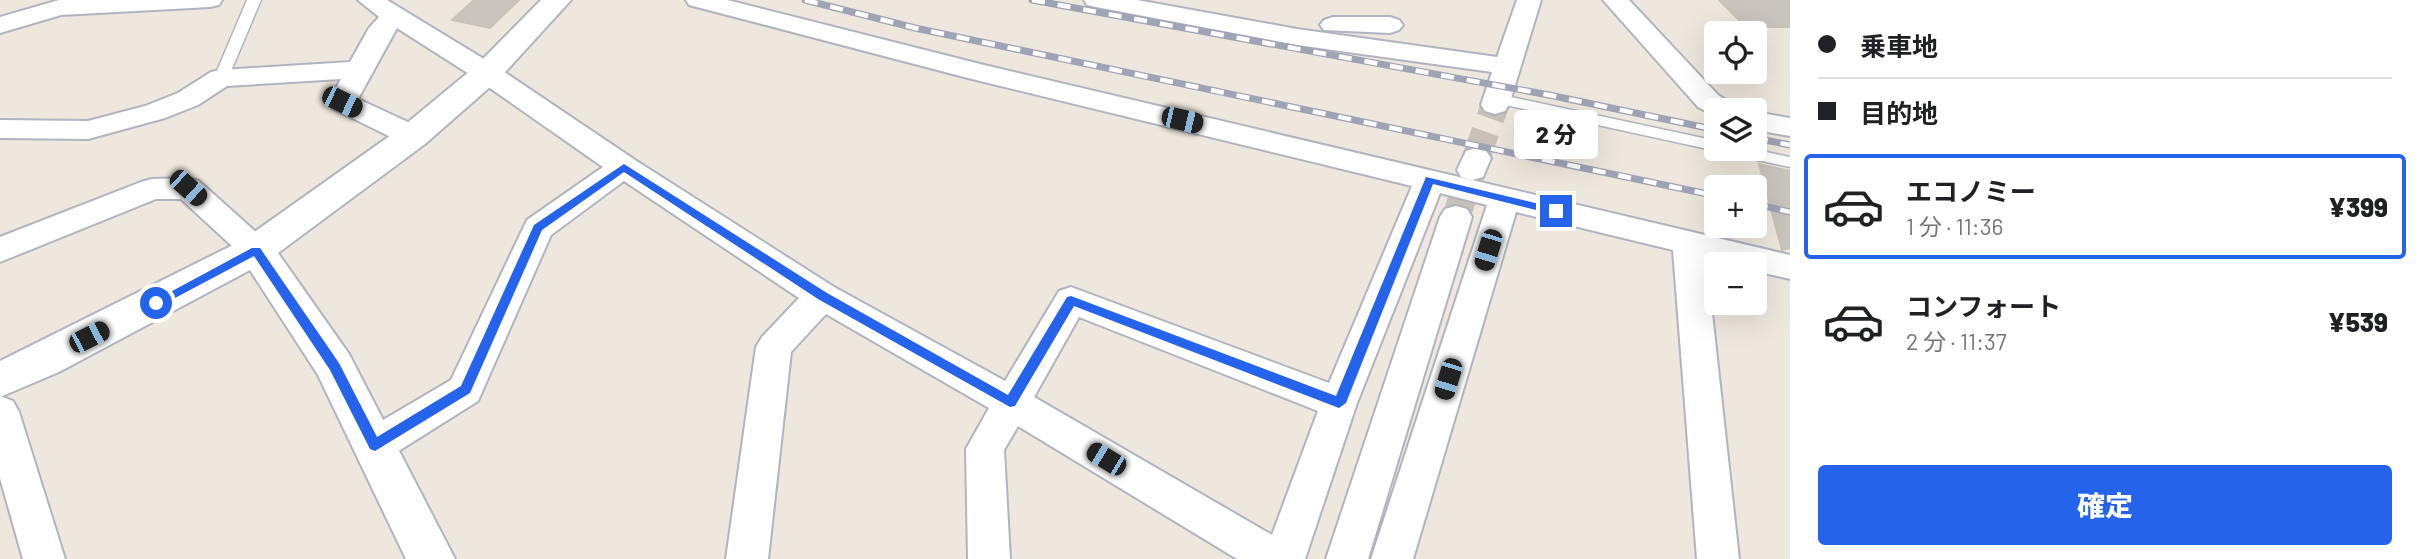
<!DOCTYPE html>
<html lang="ja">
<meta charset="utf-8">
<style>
:root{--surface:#fff;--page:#f2f2f2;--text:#202124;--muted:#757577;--line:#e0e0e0;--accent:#2563eb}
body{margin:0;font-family:Barlow,"Noto Sans JP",sans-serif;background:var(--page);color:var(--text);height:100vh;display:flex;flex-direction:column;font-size:26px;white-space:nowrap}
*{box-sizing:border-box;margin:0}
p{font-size:23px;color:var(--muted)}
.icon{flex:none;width:38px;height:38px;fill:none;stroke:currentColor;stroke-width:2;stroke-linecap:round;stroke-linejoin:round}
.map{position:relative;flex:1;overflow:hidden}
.drawer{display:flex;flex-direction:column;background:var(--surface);width:630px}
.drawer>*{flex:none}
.guide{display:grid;align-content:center;height:154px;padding:0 28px;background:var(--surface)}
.tools{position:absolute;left:1704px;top:21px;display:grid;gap:14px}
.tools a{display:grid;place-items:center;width:63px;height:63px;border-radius:7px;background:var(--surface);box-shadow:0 7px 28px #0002;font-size:35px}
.end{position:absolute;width:32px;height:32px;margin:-16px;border:9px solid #2563eb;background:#fff;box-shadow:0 0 0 4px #fff}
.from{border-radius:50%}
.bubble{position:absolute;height:49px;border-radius:7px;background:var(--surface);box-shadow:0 7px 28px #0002;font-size:23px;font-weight:800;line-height:49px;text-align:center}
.car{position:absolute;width:21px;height:42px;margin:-21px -10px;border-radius:9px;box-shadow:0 0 5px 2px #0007;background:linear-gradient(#222 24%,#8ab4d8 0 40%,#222 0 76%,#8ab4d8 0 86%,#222 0)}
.guide b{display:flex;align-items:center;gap:24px;height:66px;font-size:26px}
.guide b+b{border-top:2px solid var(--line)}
.guide i{width:18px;height:18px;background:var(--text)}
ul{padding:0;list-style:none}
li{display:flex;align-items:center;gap:21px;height:105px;margin:0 14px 10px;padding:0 14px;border:4px solid transparent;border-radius:7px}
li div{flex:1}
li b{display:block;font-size:26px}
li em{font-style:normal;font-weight:800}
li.active{border-color:var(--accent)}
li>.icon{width:63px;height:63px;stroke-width:1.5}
.cta{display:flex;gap:14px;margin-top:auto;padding:14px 28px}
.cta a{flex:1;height:80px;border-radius:7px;background:var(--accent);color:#fff;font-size:28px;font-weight:800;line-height:80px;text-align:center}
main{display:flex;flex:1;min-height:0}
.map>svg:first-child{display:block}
</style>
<main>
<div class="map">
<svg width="1790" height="559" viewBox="0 0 1790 559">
<rect width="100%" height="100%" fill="#eee7dd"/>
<g fill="#c9c4bd" stroke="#c9c3b7" stroke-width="2">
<polygon points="474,0 519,0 490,28 452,20"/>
<polygon points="1719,0 1790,0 1790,27 1746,27"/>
<polygon points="1759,164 1790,171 1790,248 1782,250"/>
</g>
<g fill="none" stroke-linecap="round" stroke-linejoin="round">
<g stroke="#c7c1b9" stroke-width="28" stroke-dasharray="28 14" stroke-linecap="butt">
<polyline points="1476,158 1495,105"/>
<polyline points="1456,217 1472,170"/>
</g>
<g stroke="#b1b4c0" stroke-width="3">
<g id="lane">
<polygon points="247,0 261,0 228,78 221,82 216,81 214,78"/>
<polygon points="1497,94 1717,141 1717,149 1752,149 1790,157 1790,167 1729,154 1722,150 1717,151 1492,102 1490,99"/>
</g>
</g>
<g stroke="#b1b4c0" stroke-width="4">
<g id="street">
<polygon points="59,0 222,0 219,5 210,7 61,15 0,33 0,17"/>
<path d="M358,0H387L497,67L635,160L834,287L1005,381L1059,291L1071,287L1329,383L1412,186L968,78L689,5L686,0H727L980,64L1790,255V279L1755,271V264H1729L1706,258L1739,559H1697L1673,250L1516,212L1413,559H1371L1487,205L1440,193L1357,403L1305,559H1237L1018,426L1004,450L1010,559H968L966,449L989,408L826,314L791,352L768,559H726L756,347L762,337L799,298L624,181L551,235L478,401L389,457L375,461L361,457L356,445L361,433L451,380L527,220L603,167L477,79L397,28L358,99L423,129L427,136L423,143L413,145L403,143L332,108L328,102L341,79L227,86L198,105L165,118L88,139L0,138V120L88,121L145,106L178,93L211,72L221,70L350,62L369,28L379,17ZM1079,317L1318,411L1272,535L1034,397Z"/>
<polygon points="1084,0 1137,0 1297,29 1497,57 1517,0 1541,0 1509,105 1505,111 1495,114 1485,111 1481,105 1492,72 1297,45 1096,7 1087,5"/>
<polygon points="1603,0 1629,0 1718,95 1732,104 1736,110 1717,110 1717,117 1698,107"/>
<polygon points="1333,17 1390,17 1399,20 1403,25 1399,30 1390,33 1324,30 1320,25 1324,20"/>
<polygon points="1755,112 1790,118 1790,136 1755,130"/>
<polygon points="1476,148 1486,151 1491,158 1483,177 1472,180 1461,177 1457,170 1466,151"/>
<polygon points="188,178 199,181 267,242 272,250 267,258 256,262 245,258 181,199 156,199 0,262 0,237 141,182 152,179"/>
<polygon points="1456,206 1467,209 1472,217 1368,559 1326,559 1440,217 1445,209"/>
<polygon points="0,396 13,401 19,412 65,559 23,559 0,478"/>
</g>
</g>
<g stroke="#b1b4c0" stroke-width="4">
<polygon id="secondary" points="541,0 571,0 498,80 425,144 278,253 349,354 455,559 406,559 318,375 250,270 59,372 0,397 0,361 243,240 401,128 476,66"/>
</g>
<use href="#lane" fill="#fff" fill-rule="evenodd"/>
<use href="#street" fill="#fff" fill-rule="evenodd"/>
<use href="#secondary" fill="#fff" fill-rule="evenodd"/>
<g stroke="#9fa3b6" stroke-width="7">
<g id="rail">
<polyline points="805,0 915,28 1717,196"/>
<polyline points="1032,0 1549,95 1717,130"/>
<polyline points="1755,138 1790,145"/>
<polyline points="1755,204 1790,212"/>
</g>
</g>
<use href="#rail" stroke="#fff" stroke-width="4.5" stroke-dasharray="13" stroke-linecap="butt"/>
</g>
<polygon fill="#2563eb" points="624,164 827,293 1008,395 1067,297 1071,296 1336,396 1426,177 1556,208 1562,211 1556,215 1433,184 1346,403 1339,408 1074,306 1015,406 1010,407 818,299 624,172 542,230 470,393 375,451 370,449 330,370 254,256 160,306 156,307 150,303 252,248 260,248 339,363 377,437 461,386 534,225"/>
</svg>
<div class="tools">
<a><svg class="icon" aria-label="locate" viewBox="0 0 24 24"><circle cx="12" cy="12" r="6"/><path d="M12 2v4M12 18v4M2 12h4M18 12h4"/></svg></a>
<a><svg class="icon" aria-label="layers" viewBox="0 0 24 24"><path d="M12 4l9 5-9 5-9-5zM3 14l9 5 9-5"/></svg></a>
<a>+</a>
<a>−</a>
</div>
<i class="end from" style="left:156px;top:303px"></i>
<i class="end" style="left:1556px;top:211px"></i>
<div class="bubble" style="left:1514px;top:110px;width:84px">2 分</div>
<i class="car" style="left:342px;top:102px;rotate:116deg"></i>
<i class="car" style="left:1182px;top:120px;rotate:103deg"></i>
<i class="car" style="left:188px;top:188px;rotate:132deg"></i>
<i class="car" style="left:1488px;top:250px;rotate:197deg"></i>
<i class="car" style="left:89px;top:337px;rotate:63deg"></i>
<i class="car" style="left:1448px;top:379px;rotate:197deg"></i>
<i class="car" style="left:1106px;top:459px;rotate:301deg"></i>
</div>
<section class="drawer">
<div class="guide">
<b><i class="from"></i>乗車地</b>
<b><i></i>目的地</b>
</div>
<ul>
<li class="active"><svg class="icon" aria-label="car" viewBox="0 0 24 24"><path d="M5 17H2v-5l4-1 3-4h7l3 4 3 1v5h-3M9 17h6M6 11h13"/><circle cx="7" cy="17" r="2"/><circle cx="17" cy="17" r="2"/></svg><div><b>エコノミー</b><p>1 分 · 11:36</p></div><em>¥399</em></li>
<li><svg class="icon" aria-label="car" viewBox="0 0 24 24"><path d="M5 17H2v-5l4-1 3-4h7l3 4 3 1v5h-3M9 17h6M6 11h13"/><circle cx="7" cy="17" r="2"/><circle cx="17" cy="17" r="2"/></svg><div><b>コンフォート</b><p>2 分 · 11:37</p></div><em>¥539</em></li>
</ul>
<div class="cta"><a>確定</a></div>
</section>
</main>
